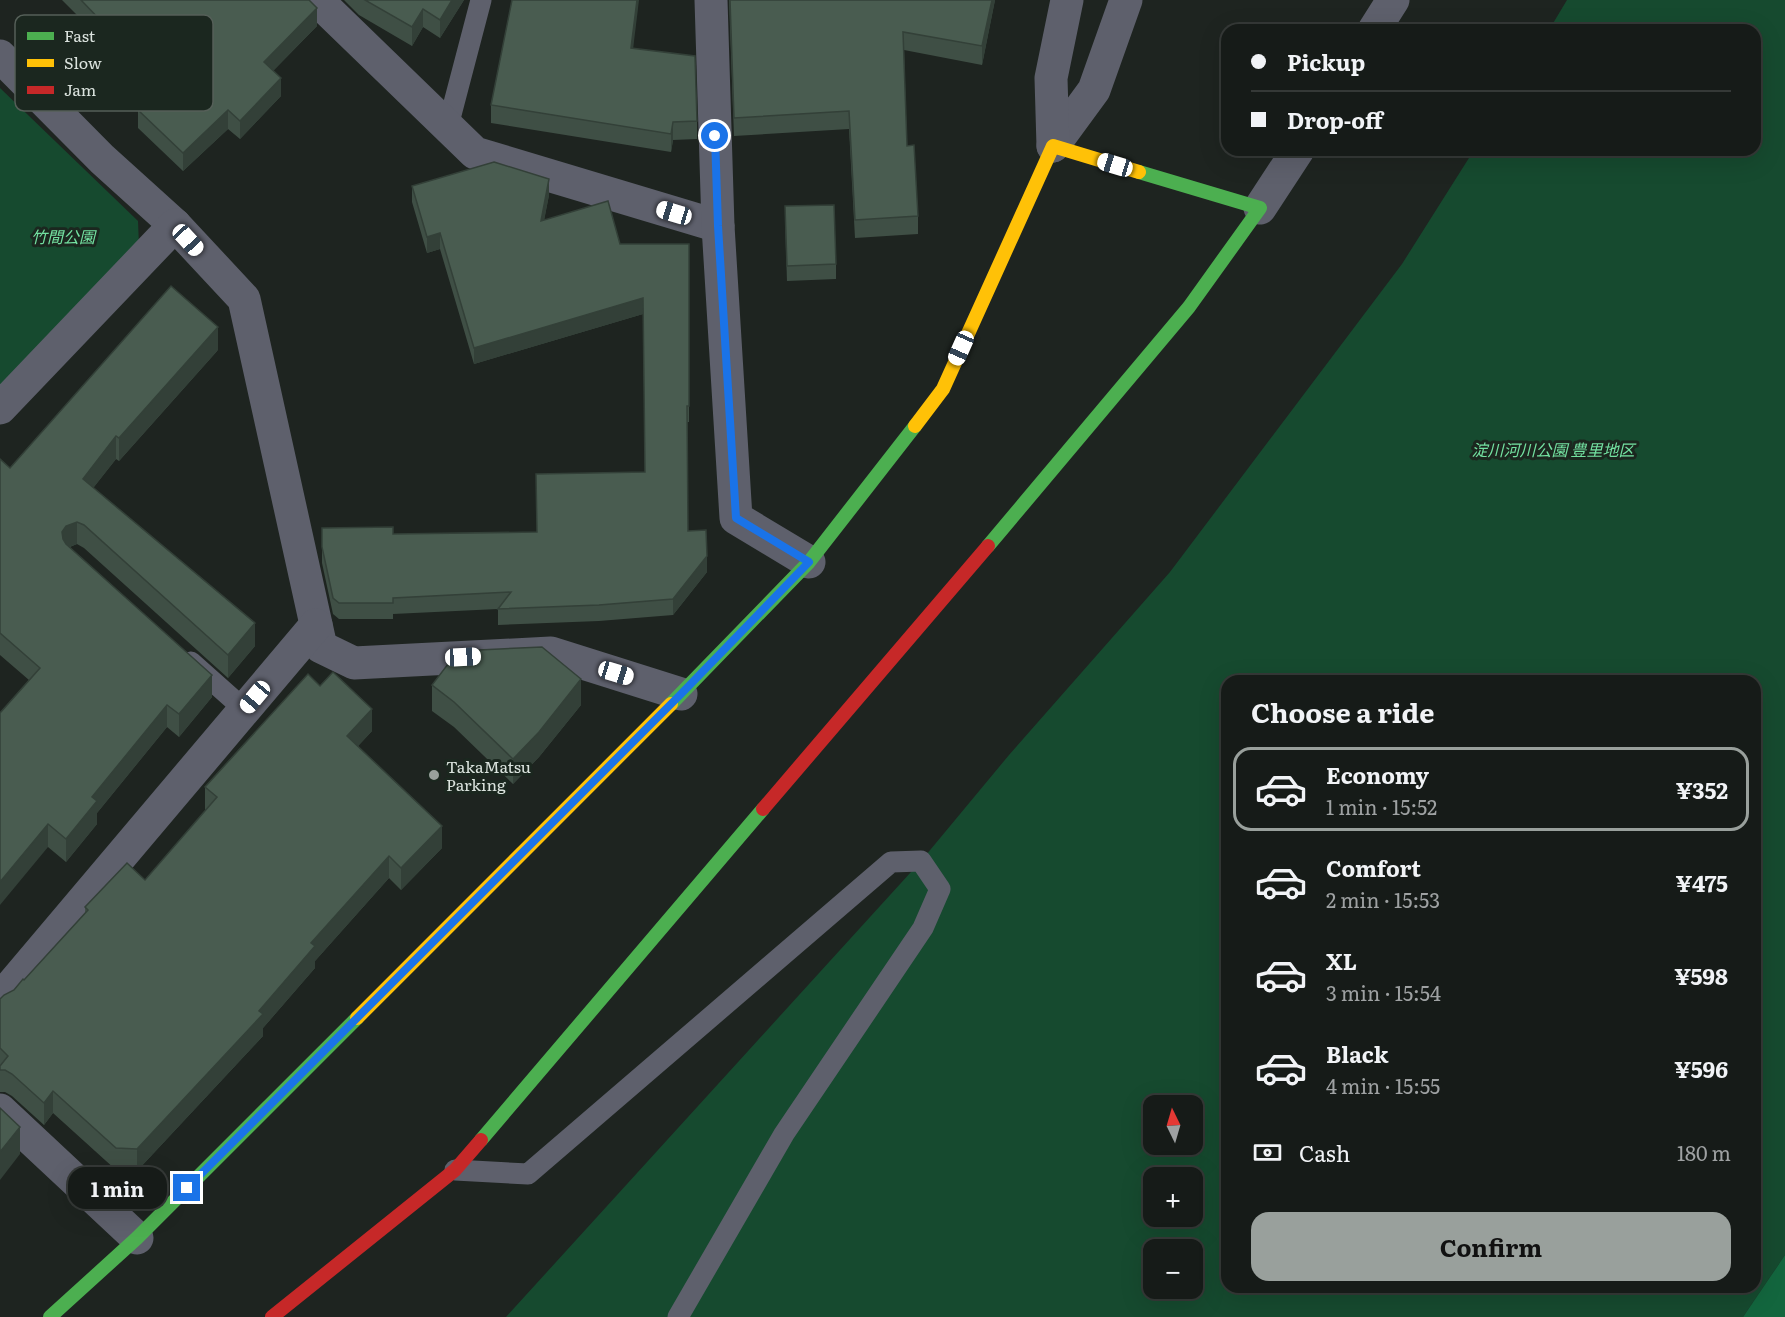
<!DOCTYPE html>
<meta charset="utf-8">
<style>
:root{--surface:#161b18;--page:#232825;--text:#f1f3f6;--muted:#9ea1a2;--line:#353937;--accent:#99a09c}
body{margin:0;font-family:Literata,"Noto Sans JP",serif;background:var(--page);color:var(--text);height:100vh;display:flex;flex-direction:column;font-size:22px;white-space:nowrap}
*{box-sizing:border-box;margin:0}
p{font-size:20px;color:var(--muted)}
.icon{flex:none;width:33px;height:33px;fill:none;stroke:currentColor;stroke-width:2;stroke-linecap:round;stroke-linejoin:round}
.map{position:relative;flex:1;overflow:hidden}
.panel{position:absolute;left:1221px;top:675px;width:540px;height:618px;display:flex;flex-direction:column;background:var(--surface);border-radius:18px;box-shadow:0 6px 24px #0002,0 0 0 2px var(--line)}
.panel>*{flex:none}
.hud{position:absolute;left:1221px;top:24px;width:540px;height:132px;border-radius:18px;box-shadow:0 6px 24px #0002,0 0 0 2px var(--line);display:grid;align-content:center;height:132px;padding:0 30px;background:var(--surface)}
.needle{width:39px;rotate:355deg}
.controls{position:absolute;left:1143px;top:1095px;display:grid;gap:12px}
.controls a{display:grid;place-items:center;width:60px;height:60px;border-radius:12px;background:var(--surface);box-shadow:0 6px 24px #0002,0 0 0 2px var(--line);font-size:30px}
.end{position:absolute;width:27px;height:27px;margin:-14px;border:8px solid #1a73e8;background:#fff;box-shadow:0 0 0 3px #fff}
.from{border-radius:50%}
.bubble{position:absolute;height:42px;border-radius:18px;background:var(--surface);box-shadow:0 6px 24px #0002,0 0 0 2px var(--line);font-size:20px;font-weight:700;line-height:42px;text-align:center}
.car{position:absolute;width:18px;height:36px;margin:-18px -9px;border-radius:8px;box-shadow:0 0 4px 2px #0007;background:linear-gradient(#fff 24%,#345 0 40%,#fff 0 76%,#345 0 86%,#fff 0)}
.hud b{display:flex;align-items:center;gap:21px;height:57px;font-size:22px}
.hud b+b{border-top:2px solid var(--line)}
.hud i{width:15px;height:15px;background:var(--text)}
ul{padding:0;list-style:none}
li{display:flex;align-items:center;gap:18px;height:84px;margin:0 12px 9px;padding:0 18px;border:3px solid transparent;border-radius:18px}
li div{flex:1}
li b{display:block;font-size:22px}
li em{font-style:normal;font-weight:700}
li.on{border-color:var(--accent)}
li>.icon{width:54px;height:54px;stroke-width:1.5}
h2{padding:0 30px;font-size:27px;line-height:72px}
.pay{display:flex;align-items:center;gap:15px;height:66px;padding:0 30px;font-size:22px}
.pay p{margin-inline-start:auto}
.action{display:flex;gap:12px;margin-top:auto;padding:12px 30px}
.action a{flex:1;height:69px;border-radius:18px;background:var(--accent);color:#111;font-size:24px;font-weight:700;line-height:69px;text-align:center}
.map>svg:first-child{display:block}
</style>
<div class="map">
<svg width="1785" height="1317" viewBox="0 0 1785 1317">
<rect width="100%" height="100%" fill="#1e2420"/>
<g fill="#164a2f" fill-rule="evenodd">
<path d="M1567,0H1785V1255L1743,1317H506L921,861L1009,755L1170,572L1402,264L1474,150H1755V30H1549ZM1227,681H1755V1287H1227ZM1154,1106H1192V1144H1154ZM1154,1178H1192V1216H1154ZM1154,1250H1192V1288H1154Z"/>
<polygon points="0,88 138,221 139,246 0,389"/>
</g>
<polygon fill="#13663e" points="1785,1255 1785,1317 1743,1317"/>
<g fill="none" stroke-linecap="round" stroke-linejoin="round">
<g stroke="#5e606c" stroke-width="21">
<polyline points="448,126 481,0"/>
<polyline points="191,662 245,710"/>
<polyline points="455,1170 528,1174 891,862 921,861 940,889 923,928 784,1134 678,1317"/>
</g>
<g stroke="#5e606c" stroke-width="33">
<polyline points="317,0 475,153 718,226"/>
<polyline points="711,0 718,226 736,518 809,562"/>
<polyline points="1374,30 1393,0"/>
<polyline points="0,56 102,159 175,225 244,299 321,647 354,663 551,653 681,694"/>
<polyline points="1053,146 1094,90 1126,0"/>
<polyline points="1053,146 1051,78 1067,0"/>
<polyline points="1260,208 1298,150"/>
<polyline points="0,408 175,225"/>
<polyline points="0,999 316,625"/>
<polyline points="0,1110 137,1238"/>
</g>
<g stroke="#4caf50" stroke-width="14">
<polyline points="988,546 1189,307 1260,208 1139,172"/>
<polyline points="671,704 809,562 915,426"/>
<polyline points="481,1140 763,809"/>
<polyline points="50,1317 137,1238 357,1018"/>
</g>
<g stroke="#ffc107" stroke-width="14">
<polyline points="915,426 943,389 1053,146 1139,172"/>
<polyline points="357,1018 671,704"/>
</g>
<g stroke="#c62828" stroke-width="14">
<polyline points="763,809 988,546"/>
<polyline points="272,1317 455,1170 481,1140"/>
</g>
</g>
<g fill="#3f4f45">
<polygon points="62,0 309,0 317,26 273,71 281,96 240,139 228,129 183,171 138,128 138,110 152,94 101,43 101,39"/>
<polygon points="344,0 464,0 440,38 423,27 412,46 359,15"/>
<polygon points="729,0 995,0 982,65 904,50 907,146 918,216 918,234 855,238 849,129 734,136"/>
<polygon points="633,48 697,121 697,139 673,140 671,152 491,123 491,105"/>
<polygon points="412,186 549,195 544,220 620,244 689,244 689,422 687,422 688,531 707,572 673,615 599,621 498,625 498,609 393,614 393,619 339,619 333,614 322,563 322,528 393,534 536,532 645,472 643,314 474,364 440,249 427,253 412,202"/>
<polygon points="785,221 836,264 836,279 787,281"/>
<polygon points="218,350 119,461 116,459 93,488 255,646 228,678 84,548 77,544 70,547 212,697 179,737 167,727 97,813 97,824 66,862 48,847 29,680 0,655 0,459 10,468"/>
<polygon points="432,685 581,705 539,757 513,784 454,727 432,711"/>
<polygon points="320,686 372,731 358,746 442,848 401,890 389,878 315,961 315,968 263,1028 263,1036 137,1171 116,1170 53,1113 44,1125 12,1096 5,1092 0,1092 0,999 14,990 24,980 85,913 85,907 145,880 206,810 205,809 205,787"/>
</g>
<g fill="#334038">
<polygon points="452,0 464,0 440,38 440,20"/>
<polygon points="637,0 639,0 631,66 631,48"/>
<polygon points="992,0 995,0 982,65 982,46"/>
<polygon points="317,8 317,26 264,80 264,62"/>
<polygon points="423,9 423,27 412,46 412,27"/>
<polygon points="281,78 281,96 240,139 240,121"/>
<polygon points="228,110 228,129 183,171 183,153"/>
<polygon points="673,122 673,140 671,152 671,134"/>
<polygon points="549,179 549,195 541,237 541,221"/>
<polygon points="440,233 440,249 427,253 427,237"/>
<polygon points="643,298 643,314 474,364 474,348"/>
<polygon points="218,327 218,350 119,461 119,438"/>
<polygon points="116,436 116,459 83,501 83,479"/>
<polygon points="77,522 77,544 66,548 62,555 62,532 66,526"/>
<polygon points="707,556 707,572 673,615 673,599"/>
<polygon points="255,623 255,646 228,678 228,655"/>
<polygon points="212,675 212,697 179,737 179,714"/>
<polygon points="581,679 581,705 539,757 513,784 513,759"/>
<polygon points="167,705 167,727 97,813 97,824 66,862 66,839 92,797"/>
<polygon points="372,709 372,731 347,758 347,736"/>
<polygon points="48,824 48,847 0,905 0,882"/>
<polygon points="442,826 442,848 401,890 401,868"/>
<polygon points="389,856 389,878 315,961 315,968 263,1028 263,1036 137,1171 137,1149 259,1011 311,943"/>
<polygon points="53,1091 53,1113 44,1125 44,1103"/>
<polygon points="20,1127 20,1154 0,1180 0,1152"/>
</g>
<g fill="#495c50" stroke="#334038" stroke-width="1.5">
<polygon points="81,0 309,0 317,8 264,62 281,78 240,121 228,110 183,153 138,110 161,85 101,25 103,23"/>
<polygon points="365,0 452,0 440,20 423,9 412,27"/>
<polygon points="512,0 637,0 631,48 695,56 697,121 673,122 671,134 491,105"/>
<polygon points="730,0 992,0 982,46 903,32 907,146 914,145 918,216 855,220 849,111 734,118"/>
<polygon points="494,162 549,179 541,221 608,201 620,244 689,244 689,406 687,406 688,531 706,530 707,556 673,599 599,605 498,609 511,592 393,598 393,603 339,603 333,598 322,547 322,528 393,527 393,534 537,532 536,474 645,472 643,298 474,348 440,233 427,237 412,186"/>
<polygon points="834,205 836,264 787,266 785,206"/>
<polygon points="171,286 218,327 119,438 116,436 83,479 255,623 228,655 84,525 77,522 66,526 62,532 63,539 66,544 212,675 179,714 167,705 92,797 97,801 66,839 48,824 0,882 0,713 40,668 0,633 0,459 10,468"/>
<polygon points="542,647 581,679 539,732 513,759 454,702 432,685 458,651"/>
<polygon points="333,672 372,709 347,736 442,826 401,868 389,856 311,943 315,946 259,1011 263,1014 137,1149 116,1148 53,1091 44,1103 12,1074 5,1070 0,1070 0,1066 8,1056 0,1048 0,999 4,995 14,990 23,979 24,980 88,910 85,907 127,863 145,880 217,797 205,787 308,674 320,686"/>
<polygon points="0,1108 20,1127 0,1152"/>
</g>
<g fill="none" stroke-linecap="round" stroke-linejoin="round">
<polyline stroke="#1a73e8" stroke-width="8" points="187,1188 681,694 809,562 736,518 718,226 715,136"/>
</g>
<circle fill="#99a09c" stroke="#1b271f" stroke-width="2" cx="434" cy="775" r="6"/>
<g text-anchor="middle" dominant-baseline="central" stroke-width="6" stroke-linejoin="round" paint-order="stroke">
<g font-size="16" font-style="italic" fill="#73e1a1" stroke="#1b271f">
<text x="63" y="236">竹間公園</text>
<text x="1553" y="449">淀川河川公園 豊里地区</text>
</g>
<g font-size="16" fill="#dbe3de" stroke="#1b271f" text-anchor="start">
<text x="446" y="766">TakaMatsu<tspan x="446" dy="18">Parking</tspan></text>
</g>
</g>
<rect x="15" y="15" width="198" height="96" rx="9" fill="#1b271f" stroke="#555f58" stroke-width="1.5"/>
<rect x="27" y="32" width="27" height="8" fill="#4caf50"/>
<rect x="27" y="59" width="27" height="8" fill="#ffc107"/>
<rect x="27" y="86" width="27" height="8" fill="#c62828"/>
<g font-size="16" fill="#dbe3de">
<text x="64" y="42">Fast</text>
<text x="64" y="69">Slow</text>
<text x="64" y="96">Jam</text>
</g>
</svg>
<div class="controls">
<a><svg class="needle" viewBox="-14 -14 28 28"><path d="M0-13l5 13h-10z" fill="#e53935"/><path d="M0 13l5-13h-10z" fill="#9ea1a2"/></svg></a>
<a>+</a>
<a>−</a>
</div>
<i class="end from" style="left:715px;top:136px"></i>
<i class="end" style="left:187px;top:1188px"></i>
<div class="bubble" style="left:68px;top:1167px;width:99px">1 min</div>
<i class="car" style="left:1115px;top:165px;rotate:287deg"></i>
<i class="car" style="left:674px;top:213px;rotate:287deg"></i>
<i class="car" style="left:188px;top:240px;rotate:137deg"></i>
<i class="car" style="left:961px;top:348px;rotate:204deg"></i>
<i class="car" style="left:463px;top:657px;rotate:87deg"></i>
<i class="car" style="left:616px;top:673px;rotate:107deg"></i>
<i class="car" style="left:255px;top:697px;rotate:220deg"></i>
<div class="hud">
<b><i class="from"></i>Pickup</b>
<b><i></i>Drop-off</b>
</div>
<section class="panel">
<h2>Choose a ride</h2>
<ul>
<li class="on"><svg class="icon" aria-label="car" viewBox="0 0 24 24"><path d="M5 17H2v-5l4-1 3-4h7l3 4 3 1v5h-3M9 17h6M6 11h13"/><circle cx="7" cy="17" r="2"/><circle cx="17" cy="17" r="2"/></svg><div><b>Economy</b><p>1 min · 15:52</p></div><em>¥352</em></li>
<li><svg class="icon" aria-label="car" viewBox="0 0 24 24"><path d="M5 17H2v-5l4-1 3-4h7l3 4 3 1v5h-3M9 17h6M6 11h13"/><circle cx="7" cy="17" r="2"/><circle cx="17" cy="17" r="2"/></svg><div><b>Comfort</b><p>2 min · 15:53</p></div><em>¥475</em></li>
<li><svg class="icon" aria-label="car" viewBox="0 0 24 24"><path d="M5 17H2v-5l4-1 3-4h7l3 4 3 1v5h-3M9 17h6M6 11h13"/><circle cx="7" cy="17" r="2"/><circle cx="17" cy="17" r="2"/></svg><div><b>XL</b><p>3 min · 15:54</p></div><em>¥598</em></li>
<li><svg class="icon" aria-label="car" viewBox="0 0 24 24"><path d="M5 17H2v-5l4-1 3-4h7l3 4 3 1v5h-3M9 17h6M6 11h13"/><circle cx="7" cy="17" r="2"/><circle cx="17" cy="17" r="2"/></svg><div><b>Black</b><p>4 min · 15:55</p></div><em>¥596</em></li>
</ul>
<div class="pay"><svg class="icon" aria-label="cash" viewBox="0 0 24 24"><path d="M3 7h18v10H3z"/><circle cx="12" cy="12" r="2"/></svg>Cash<p>180 m</p></div>
<div class="action"><a>Confirm</a></div>
</section>
</div>
